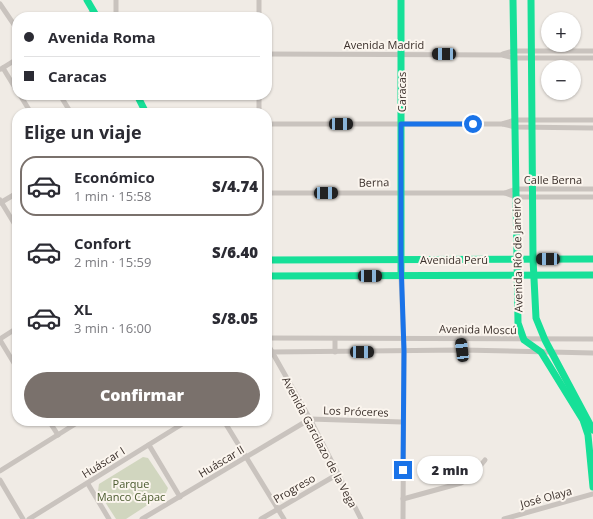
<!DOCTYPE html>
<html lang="es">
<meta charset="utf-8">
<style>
:root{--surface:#fff;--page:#f7f7f7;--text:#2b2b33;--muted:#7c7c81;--line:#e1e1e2;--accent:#7a716c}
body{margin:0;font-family:"Open Sans",sans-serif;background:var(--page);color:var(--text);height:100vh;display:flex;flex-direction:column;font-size:15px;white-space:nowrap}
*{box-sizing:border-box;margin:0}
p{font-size:13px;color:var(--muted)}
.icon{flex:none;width:22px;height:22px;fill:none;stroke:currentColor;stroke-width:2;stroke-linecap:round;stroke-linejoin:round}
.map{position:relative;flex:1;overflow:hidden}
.details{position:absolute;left:12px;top:108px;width:260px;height:318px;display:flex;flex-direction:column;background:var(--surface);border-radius:16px;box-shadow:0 1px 3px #0004}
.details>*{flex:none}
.guide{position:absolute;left:12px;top:12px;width:260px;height:88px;border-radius:16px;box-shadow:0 1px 3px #0004;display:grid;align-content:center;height:88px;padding:0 12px;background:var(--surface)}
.fabs{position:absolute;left:541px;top:12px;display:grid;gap:8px}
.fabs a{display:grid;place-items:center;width:40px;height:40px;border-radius:50%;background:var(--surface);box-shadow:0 1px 3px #0004;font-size:20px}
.end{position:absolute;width:18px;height:18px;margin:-9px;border:5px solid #1a73e8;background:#fff;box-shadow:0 0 0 2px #fff}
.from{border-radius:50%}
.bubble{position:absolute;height:28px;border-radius:14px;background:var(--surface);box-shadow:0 1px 3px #0004;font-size:13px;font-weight:800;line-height:28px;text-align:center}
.car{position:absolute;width:12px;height:24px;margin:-12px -6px;border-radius:5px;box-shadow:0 0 3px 1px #0007;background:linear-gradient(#222 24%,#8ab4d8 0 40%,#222 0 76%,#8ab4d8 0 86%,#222 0)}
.guide b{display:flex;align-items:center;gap:14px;height:38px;font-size:15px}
.guide b+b{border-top:1px solid var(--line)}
.guide i{width:10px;height:10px;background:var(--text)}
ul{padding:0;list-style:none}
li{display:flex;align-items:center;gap:12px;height:60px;margin:0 8px 6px;padding:0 4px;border:2px solid transparent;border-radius:16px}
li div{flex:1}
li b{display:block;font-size:15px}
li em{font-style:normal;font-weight:800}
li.current{border-color:var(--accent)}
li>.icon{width:36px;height:36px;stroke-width:1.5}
h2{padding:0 12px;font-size:18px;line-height:48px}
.action{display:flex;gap:8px;margin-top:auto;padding:8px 12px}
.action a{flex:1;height:46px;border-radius:24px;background:var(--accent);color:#fff;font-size:16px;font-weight:800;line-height:46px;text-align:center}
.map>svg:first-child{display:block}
</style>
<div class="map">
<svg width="593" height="519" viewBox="0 0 593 519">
<rect width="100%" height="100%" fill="#f0ebe5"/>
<polygon fill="#d1d6bf" points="143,457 148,458 168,488 166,493 126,519 116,519 98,491 99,484"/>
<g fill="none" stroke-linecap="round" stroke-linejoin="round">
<g stroke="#c9c3be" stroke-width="5">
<polyline points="116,0 116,17"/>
<polyline points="259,0 259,17"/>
<polyline points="0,4 17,29"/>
<polyline points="85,17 94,11"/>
<polyline points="267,54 502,55 514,58 593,58"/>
<polyline points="503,54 513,51 593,51"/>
<polyline points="3,68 17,91"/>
<polyline points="1,69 17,59"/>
<polyline points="20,95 31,113"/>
<polyline points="60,95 71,113"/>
<polyline points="259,95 259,113"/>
<polyline points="267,124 502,124 515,120 593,120"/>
<polyline points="503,124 515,127 593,128"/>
<polyline points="267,193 505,193 516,197 593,197"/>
<polyline points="505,193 516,189 593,189"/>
<polyline points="0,200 17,228"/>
<polyline points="0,203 17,193"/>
<polyline points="401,276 404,351 403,519"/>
<polyline points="267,338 593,339"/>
<polyline points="461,338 462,350"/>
<polyline points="0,339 17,328"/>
<polyline points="335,339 335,352"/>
<polyline points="0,340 17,368"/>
<polyline points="267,343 310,419 361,519"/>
<polyline points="271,352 462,350 593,353"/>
<polyline points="49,421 58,435"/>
<polyline points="224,421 284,519"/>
<polyline points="149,445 180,497"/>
<polyline points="0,471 80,421"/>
<polyline points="0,480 23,519"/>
<polyline points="88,484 109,519"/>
<polyline points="403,499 461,483 471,477 485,460"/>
<polyline points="29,519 187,421"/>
<polyline points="142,519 310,419 402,422"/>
<polyline points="261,519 338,474"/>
<polyline points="504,519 593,494"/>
</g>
<g stroke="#16e098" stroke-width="7">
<polyline points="87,0 97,17"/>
<polyline points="401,0 401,276"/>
<polyline points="513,0 518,323 524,340 541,352 583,420 588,435 593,487"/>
<polyline points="531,0 533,259 536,318 545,340 593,430"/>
<polyline points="137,95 146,113"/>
<polyline points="267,260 593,259"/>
<polyline points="267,276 593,275"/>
</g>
</g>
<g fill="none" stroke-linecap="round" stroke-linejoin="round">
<polyline stroke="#1a73e8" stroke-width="5" points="403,470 404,351 401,259 401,124 473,124"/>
</g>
<g text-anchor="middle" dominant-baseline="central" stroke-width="4" stroke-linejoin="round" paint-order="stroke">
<g font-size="11" fill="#3b302b" stroke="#fbf5ee">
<text x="384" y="44">Avenida Madrid</text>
<text transform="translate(401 92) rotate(-90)">Caracas</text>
<text x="553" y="179">Calle Berna</text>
<text transform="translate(374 182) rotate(-1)">Berna</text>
<text transform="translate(517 255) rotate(-91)">Avenida Río de Janeiro</text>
<text x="454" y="259">Avenida Perú</text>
<text transform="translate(478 329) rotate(1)">Avenida Moscú</text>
<text transform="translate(356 411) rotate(2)">Los Próceres</text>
<text transform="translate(320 442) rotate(62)">Avenida Garcilazo de la Vega</text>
<text transform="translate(221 461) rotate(-31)">Huáscar II</text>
<text transform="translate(103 462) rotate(-32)">Huáscar I</text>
<text transform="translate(294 488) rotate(-30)">Progreso</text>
<text transform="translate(546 497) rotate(-15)">José Olaya</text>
</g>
<g font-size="11" fill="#4a5a2e" stroke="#fbf5ee">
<text x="131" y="483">Parque<tspan x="131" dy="13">Manco Cápac</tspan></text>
</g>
</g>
</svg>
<div class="fabs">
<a>+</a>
<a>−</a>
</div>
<i class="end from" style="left:473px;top:124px"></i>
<i class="end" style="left:403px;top:470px"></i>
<div class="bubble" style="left:417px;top:456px;width:66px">2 min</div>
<i class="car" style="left:444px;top:54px;rotate:270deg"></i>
<i class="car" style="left:341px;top:124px;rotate:90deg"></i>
<i class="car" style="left:326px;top:193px;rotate:89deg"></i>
<i class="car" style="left:548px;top:259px;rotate:270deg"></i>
<i class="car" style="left:370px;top:276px;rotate:90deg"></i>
<i class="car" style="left:462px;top:350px;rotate:353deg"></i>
<i class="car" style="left:362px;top:352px;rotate:90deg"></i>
<div class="guide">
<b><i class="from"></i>Avenida Roma</b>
<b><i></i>Caracas</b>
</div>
<section class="details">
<h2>Elige un viaje</h2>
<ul>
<li class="current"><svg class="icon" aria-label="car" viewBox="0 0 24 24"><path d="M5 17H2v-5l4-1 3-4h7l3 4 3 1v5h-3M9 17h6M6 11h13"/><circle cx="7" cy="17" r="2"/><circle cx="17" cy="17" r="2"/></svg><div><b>Económico</b><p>1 min · 15:58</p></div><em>S/4.74</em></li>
<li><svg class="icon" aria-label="car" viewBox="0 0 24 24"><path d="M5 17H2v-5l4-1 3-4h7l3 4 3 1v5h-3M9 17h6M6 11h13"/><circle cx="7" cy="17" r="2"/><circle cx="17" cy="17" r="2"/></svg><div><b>Confort</b><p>2 min · 15:59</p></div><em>S/6.40</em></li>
<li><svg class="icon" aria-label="car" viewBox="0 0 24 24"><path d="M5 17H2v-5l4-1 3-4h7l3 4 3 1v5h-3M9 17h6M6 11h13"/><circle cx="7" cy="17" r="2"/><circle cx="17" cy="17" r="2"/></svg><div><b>XL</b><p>3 min · 16:00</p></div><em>S/8.05</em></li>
</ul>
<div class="action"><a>Confirmar</a></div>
</section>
</div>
